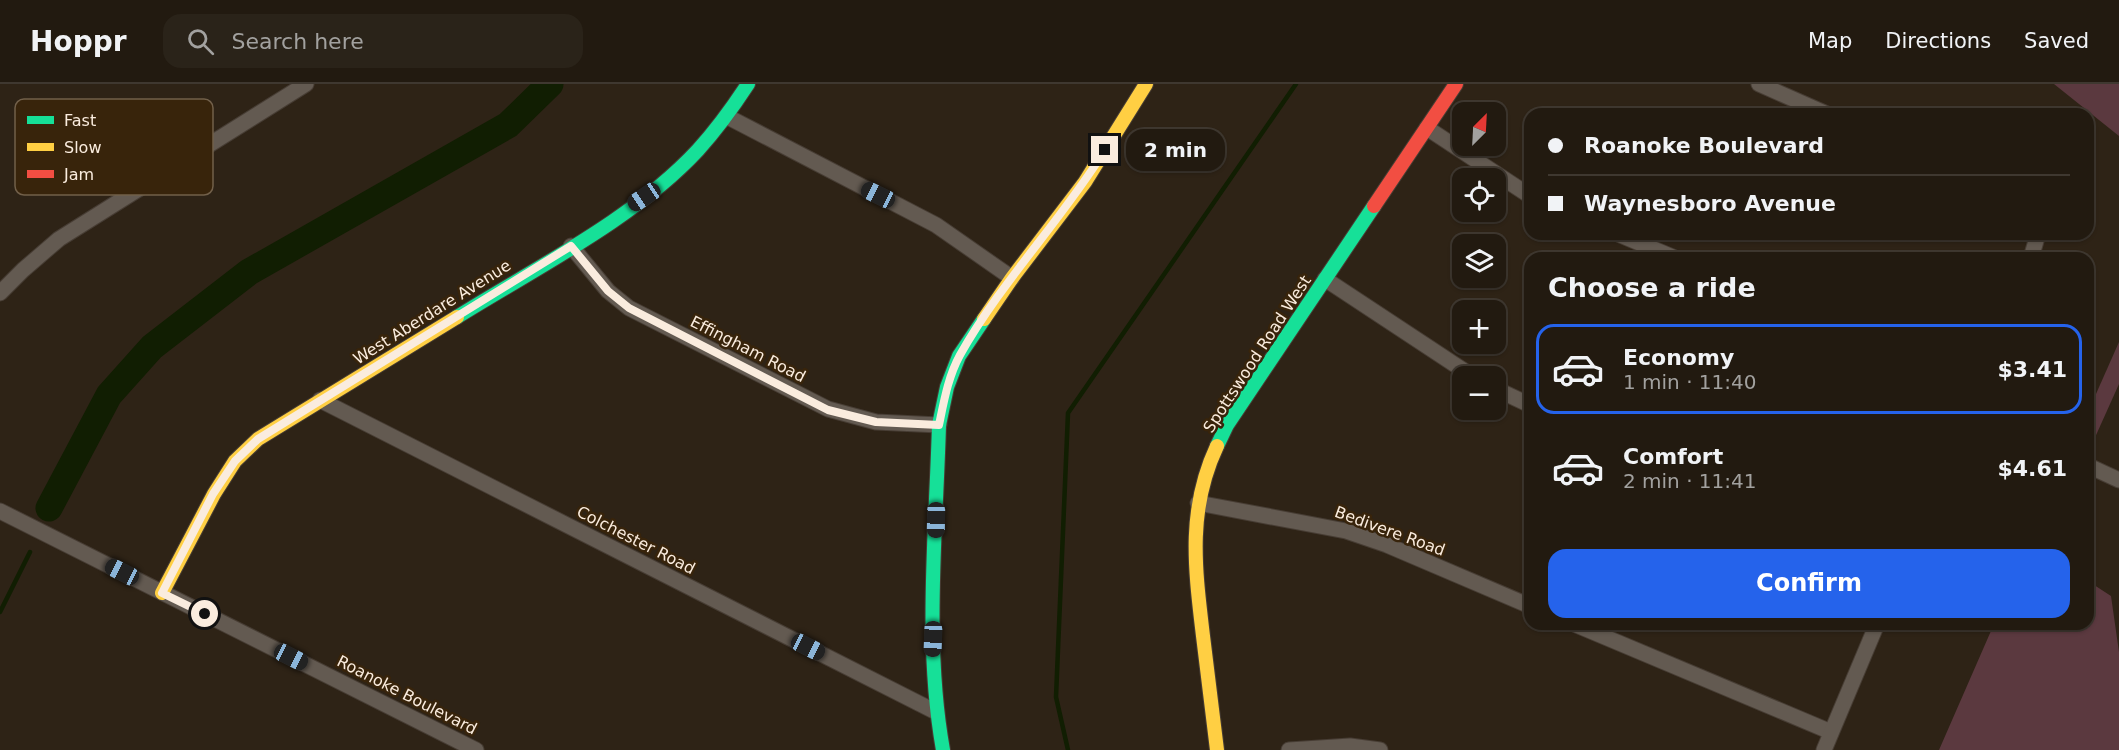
<!DOCTYPE html>
<meta charset="utf-8">
<style>
:root{--surface:#221a10;--page:#2a2319;--text:#f1f3f6;--muted:#a2a19f;--line:#3f3830;--accent:#2563eb}
body{margin:0;font-family:"DejaVu Sans",sans-serif;background:var(--page);color:var(--text);height:100vh;display:flex;flex-direction:column;font-size:22px;white-space:nowrap}
*{box-sizing:border-box;margin:0}
p{font-size:20px;color:var(--muted)}
.icon{flex:none;width:33px;height:33px;fill:none;stroke:currentColor;stroke-width:2;stroke-linecap:round;stroke-linejoin:round}
.map{position:relative;flex:1;overflow:hidden}
.drawer{position:absolute;left:1524px;top:168px;width:570px;height:378px;display:flex;flex-direction:column;background:var(--surface);border-radius:18px;box-shadow:0 2px 4px #0004,0 0 0 2px var(--line)}
.drawer>*{flex:none}
.banner{position:absolute;left:1524px;top:24px;width:570px;height:132px;border-radius:18px;box-shadow:0 2px 4px #0004,0 0 0 2px var(--line);display:grid;align-content:center;height:132px;padding:0 24px;background:var(--surface)}
.needle{width:39px;rotate:24deg}
.fabs{position:absolute;left:1452px;top:18px;display:grid;gap:12px}
.fabs a{display:grid;place-items:center;width:54px;height:54px;border-radius:12px;background:var(--surface);box-shadow:0 2px 4px #0004,0 0 0 2px var(--line);font-size:30px}
.end{position:absolute;width:27px;height:27px;margin:-14px;border:8px solid #faecde;background:#111;box-shadow:0 0 0 3px #111}
.from{border-radius:50%}
.bubble{position:absolute;height:42px;border-radius:18px;background:var(--surface);box-shadow:0 2px 4px #0004,0 0 0 2px var(--line);font-size:20px;font-weight:800;line-height:42px;text-align:center}
.car{position:absolute;width:18px;height:36px;margin:-18px -9px;border-radius:8px;box-shadow:0 0 4px 2px #0007;background:linear-gradient(#222 24%,#8ab4d8 0 40%,#222 0 76%,#8ab4d8 0 86%,#222 0)}
.banner b{display:flex;align-items:center;gap:21px;height:57px;font-size:22px}
.banner b+b{border-top:2px solid var(--line)}
.banner i{width:15px;height:15px;background:var(--text)}
ul{padding:0;list-style:none}
li{display:flex;align-items:center;gap:18px;height:90px;margin:0 12px 9px;padding:0 12px;border:3px solid transparent;border-radius:18px}
li div{flex:1}
li b{display:block;font-size:22px}
li em{font-style:normal;font-weight:800}
li.on{border-color:var(--accent)}
li>.icon{width:54px;height:54px;stroke-width:1.5}
h2{padding:0 24px;font-size:27px;line-height:72px}
.action{display:flex;gap:12px;margin-top:auto;padding:12px 24px}
.action a{flex:1;height:69px;border-radius:18px;background:var(--accent);color:#fff;font-size:24px;font-weight:800;line-height:69px;text-align:center}
header{display:flex;align-items:center;gap:36px;box-sizing:border-box;height:84px;padding:0 30px;background:var(--surface);border-bottom:2px solid var(--line)}
header strong{font-size:28px}
nav{display:flex;gap:33px;margin-inline-start:auto;font-size:21px}
.search{width:420px;height:54px;background:var(--page);display:flex;align-items:center;gap:15px;box-sizing:border-box;padding:0 21px;border-radius:18px;color:var(--muted);font-size:22px}
.map>svg:first-child{display:block}
</style>
<header>
<strong>Hoppr</strong>
<div class="search"><svg class="icon" aria-label="search" viewBox="0 0 24 24"><circle cx="10" cy="10" r="6"/><path d="M15 15l6 6"/></svg>Search here</div>
<nav><a>Map</a><a>Directions</a><a>Saved</a></nav>
</header>
<div class="map">
<svg width="2119" height="666" viewBox="0 0 2119 666">
<rect width="100%" height="100%" fill="#2e2316"/>
<g fill="#5b393f">
<polygon points="2054,0 2119,0 2119,52"/>
<polygon points="2119,258 2119,300 2088,369 2088,328"/>
<polygon points="2088,497 2111,512 2119,568 2119,666 1939,666 1994,540 2088,540"/>
</g>
<g fill="none" stroke-linecap="round" stroke-linejoin="round">
<g stroke="#111e02" stroke-width="4.5">
<polyline points="0,528 30,468"/>
<polyline points="1068,666 1056,613 1068,329 1296,0"/>
</g>
<polyline stroke="#111e02" stroke-width="27" points="49,424 109,311 152,263 249,188 508,41 550,0"/>
<g stroke="#473d34" stroke-width="17">
<g id="street">
<polyline points="1759,0 1827,30"/>
<polyline points="728,33 936,141 1012,194"/>
<polyline points="1427,44 1530,112"/>
<polyline points="1618,150 1675,174"/>
<polyline points="571,162 608,207 629,224 828,325 876,338 939,341"/>
<polyline points="2031,174 2038,150"/>
<polyline points="1325,195 1472,292"/>
<polyline points="0,209 23,186 59,155 306,0"/>
<polyline points="1496,305 1530,321"/>
<polyline points="320,316 936,628"/>
<polyline points="2093,384 2119,396"/>
<polyline points="1198,419 1346,447 1387,461 1530,522"/>
<polyline points="0,427 476,666"/>
<polyline points="1574,540 1831,648"/>
<polyline points="1289,666 1350,662 1380,666"/>
<polyline points="1824,666 1877,540"/>
</g>
</g>
<g stroke="#473d34" stroke-width="16">
<g id="fast">
<path d="M457,233C537,183 634,135 698,66C717,45 733,23 748,0"/>
<polyline points="1217,362 1227,341 1374,122"/>
<path d="M943,666C924,560 936,448 939,341L947,303L959,272L984,235"/>
</g>
</g>
<g stroke="#473d34" stroke-width="16">
<g id="slow">
<polyline points="984,235 1012,194 1085,98 1146,0"/>
<polyline points="162,509 214,410 235,377 258,355 457,233"/>
<path d="M1217,666C1212,628 1208,590 1203,552C1195,484 1187,426 1217,362"/>
</g>
</g>
<g stroke="#473d34" stroke-width="16">
<polyline id="jam" points="1374,122 1456,0"/>
</g>
<use href="#street" stroke="#635a51" stroke-width="15"/>
<use href="#fast" stroke="#16e098" stroke-width="14"/>
<use href="#slow" stroke="#ffcf43" stroke-width="14"/>
<use href="#jam" stroke="#f24e42" stroke-width="14"/>
</g>
<g fill="none" stroke-linecap="round" stroke-linejoin="round">
<path stroke="#faecde" stroke-width="8" d="M205,530L162,509L213,410L235,377L258,355L571,162L608,207L629,224L828,326L876,338L939,341C944,317 948,293 960,271C1001,198 1061,137 1105,66"/>
</g>
<g text-anchor="middle" dominant-baseline="central" stroke-width="5" stroke-linejoin="round" paint-order="stroke">
<g font-size="16" fill="#faecde" stroke="#38240b">
<text transform="translate(432 228) rotate(-32)">West Aberdare Avenue</text>
<text transform="translate(748 265) rotate(27)">Effingham Road</text>
<text transform="translate(1257 270) rotate(-57)">Spottswood Road West</text>
<text transform="translate(1390 447) rotate(20)">Bedivere Road</text>
<text transform="translate(636 456) rotate(27)">Colchester Road</text>
<text transform="translate(407 611) rotate(27)">Roanoke Boulevard</text>
</g>
</g>
<rect x="15" y="15" width="198" height="96" rx="9" fill="#38240b" stroke="#72604a" stroke-width="1.5"/>
<rect x="27" y="32" width="27" height="8" fill="#16e098"/>
<rect x="27" y="59" width="27" height="8" fill="#ffcf43"/>
<rect x="27" y="86" width="27" height="8" fill="#f24e42"/>
<g font-size="16" fill="#faecde">
<text x="64" y="42">Fast</text>
<text x="64" y="69">Slow</text>
<text x="64" y="96">Jam</text>
</g>
</svg>
<div class="fabs">
<a><svg class="needle" viewBox="-14 -14 28 28"><path d="M0-13l5 13h-10z" fill="#e53935"/><path d="M0 13l5-13h-10z" fill="#a2a19f"/></svg></a>
<a><svg class="icon" aria-label="locate" viewBox="0 0 24 24"><circle cx="12" cy="12" r="6"/><path d="M12 2v4M12 18v4M2 12h4M18 12h4"/></svg></a>
<a><svg class="icon" aria-label="layers" viewBox="0 0 24 24"><path d="M12 4l9 5-9 5-9-5zM3 14l9 5 9-5"/></svg></a>
<a>+</a>
<a>−</a>
</div>
<i class="end from" style="left:205px;top:530px"></i>
<i class="end" style="left:1105px;top:66px"></i>
<div class="bubble" style="left:1126px;top:45px;width:99px">2 min</div>
<i class="car" style="left:878px;top:111px;rotate:296deg"></i>
<i class="car" style="left:644px;top:113px;rotate:236deg"></i>
<i class="car" style="left:936px;top:436px;rotate:181deg"></i>
<i class="car" style="left:122px;top:488px;rotate:297deg"></i>
<i class="car" style="left:933px;top:555px;rotate:182deg"></i>
<i class="car" style="left:808px;top:563px;rotate:117deg"></i>
<i class="car" style="left:291px;top:573px;rotate:117deg"></i>
<div class="banner">
<b><i class="from"></i>Roanoke Boulevard</b>
<b><i></i>Waynesboro Avenue</b>
</div>
<section class="drawer">
<h2>Choose a ride</h2>
<ul>
<li class="on"><svg class="icon" aria-label="car" viewBox="0 0 24 24"><path d="M5 17H2v-5l4-1 3-4h7l3 4 3 1v5h-3M9 17h6M6 11h13"/><circle cx="7" cy="17" r="2"/><circle cx="17" cy="17" r="2"/></svg><div><b>Economy</b><p>1 min · 11:40</p></div><em>$3.41</em></li>
<li><svg class="icon" aria-label="car" viewBox="0 0 24 24"><path d="M5 17H2v-5l4-1 3-4h7l3 4 3 1v5h-3M9 17h6M6 11h13"/><circle cx="7" cy="17" r="2"/><circle cx="17" cy="17" r="2"/></svg><div><b>Comfort</b><p>2 min · 11:41</p></div><em>$4.61</em></li>
</ul>
<div class="action"><a>Confirm</a></div>
</section>
</div>
